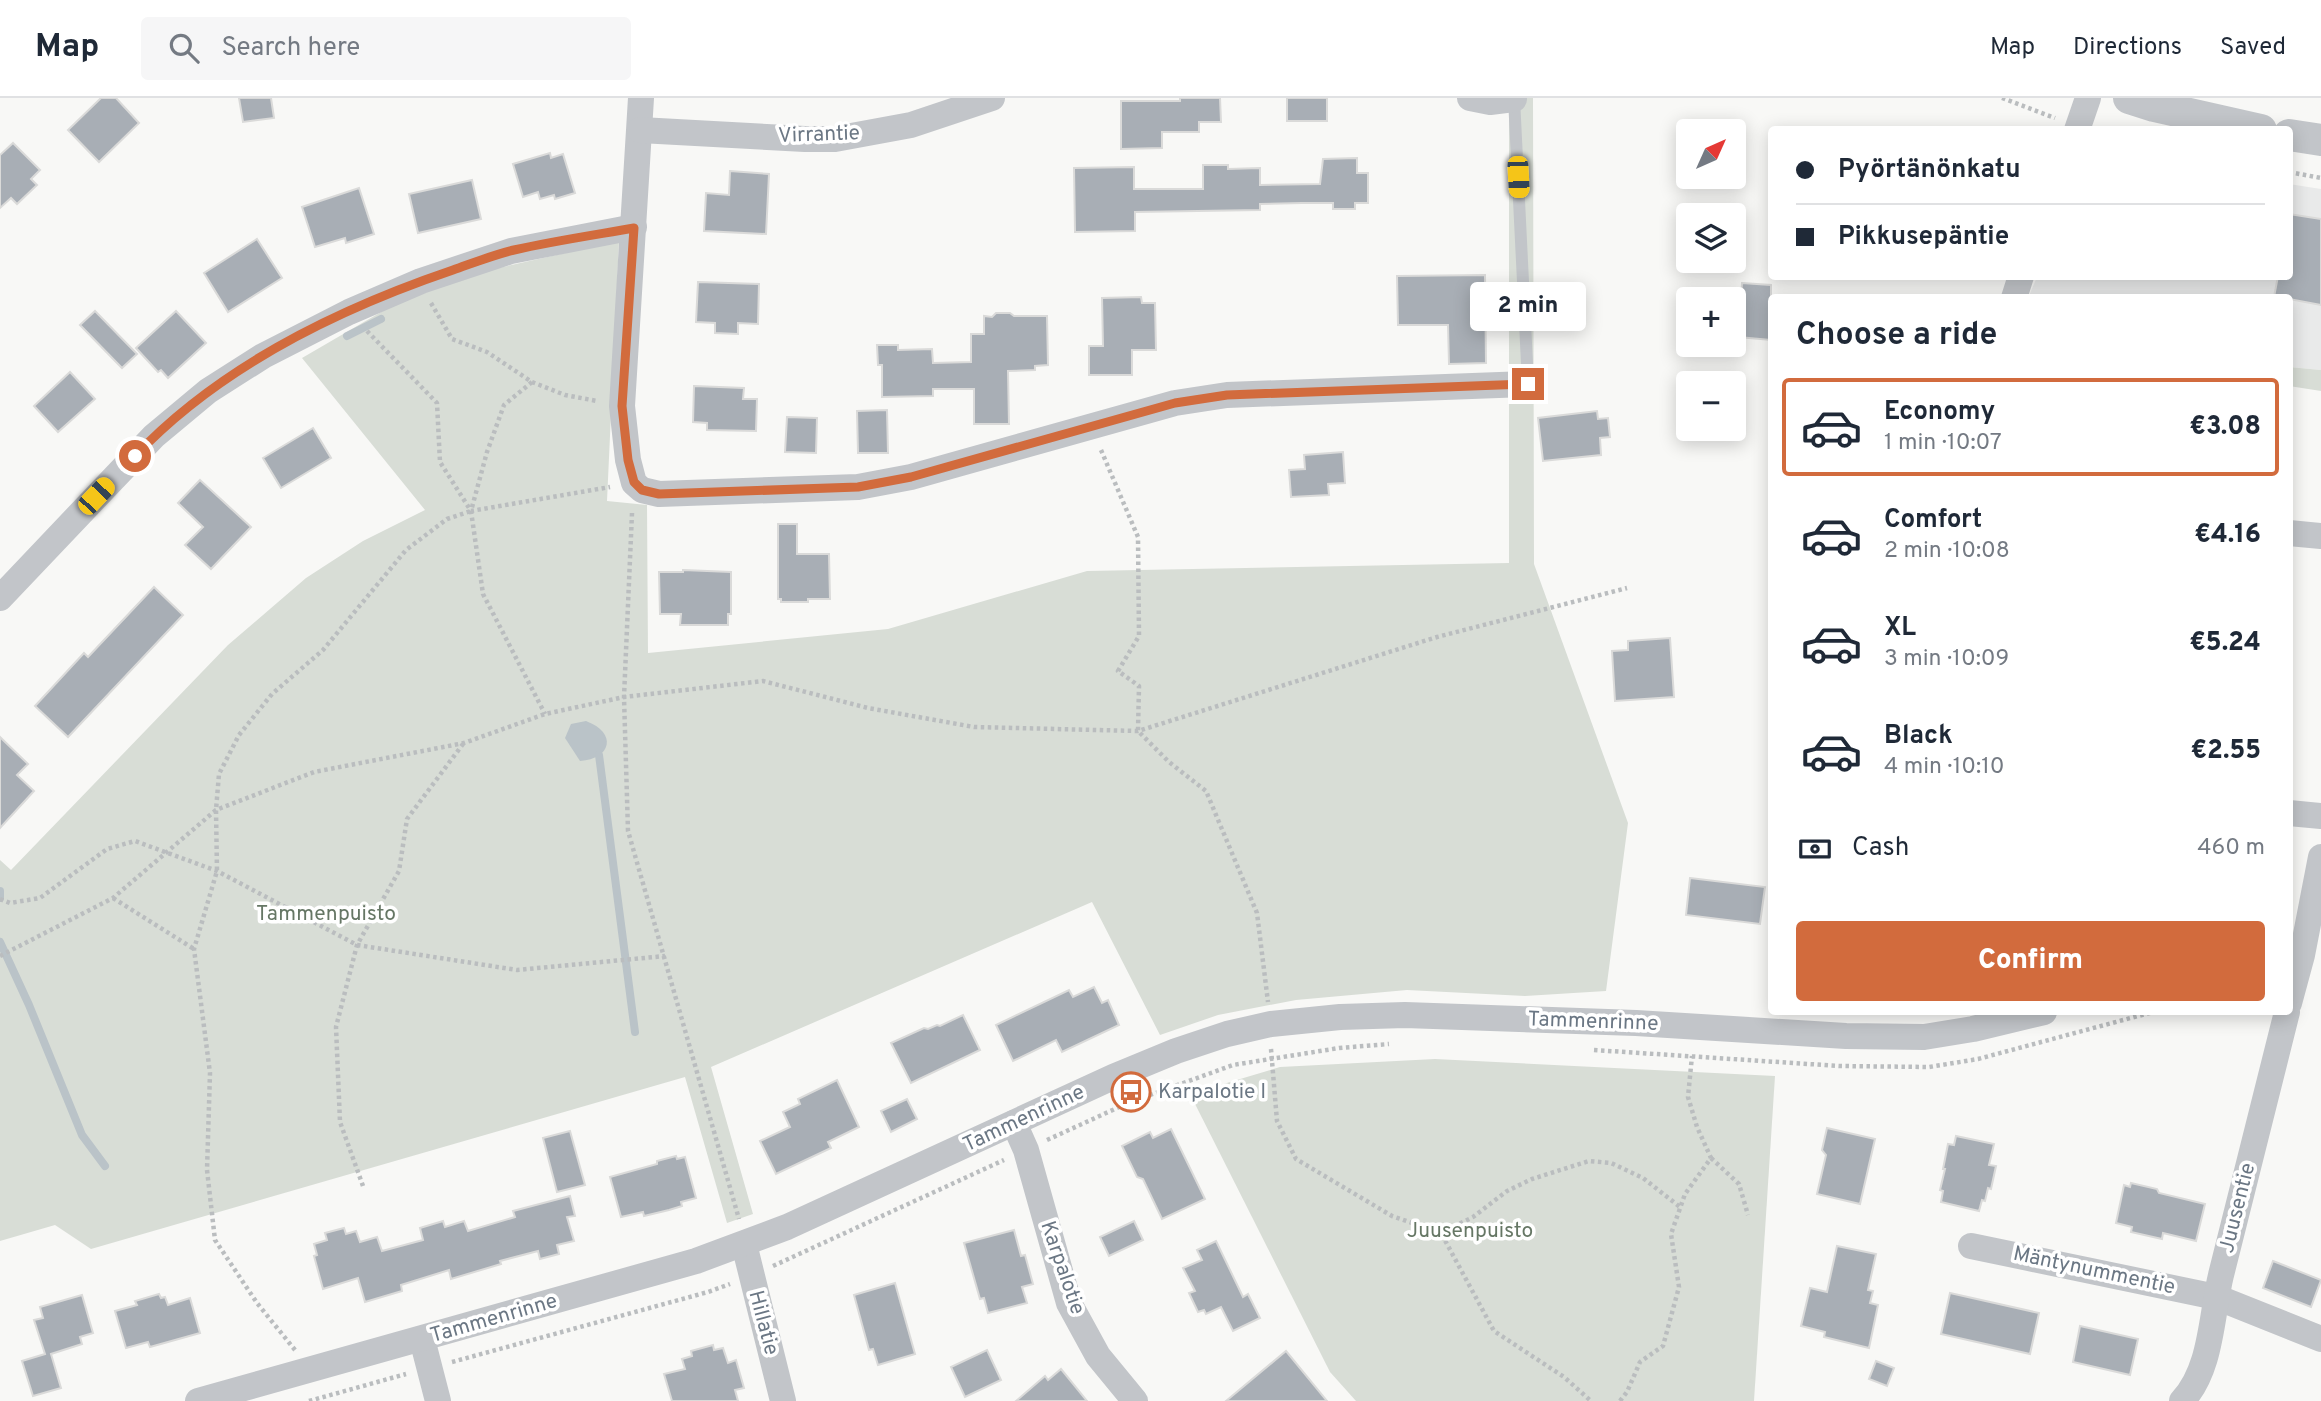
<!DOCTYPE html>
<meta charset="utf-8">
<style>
:root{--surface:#fff;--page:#f6f6f7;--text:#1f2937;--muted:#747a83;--line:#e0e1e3;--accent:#d26b3d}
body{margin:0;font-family:Overpass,sans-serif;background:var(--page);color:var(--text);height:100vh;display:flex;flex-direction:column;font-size:26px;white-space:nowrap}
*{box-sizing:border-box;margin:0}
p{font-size:23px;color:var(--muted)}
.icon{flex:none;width:38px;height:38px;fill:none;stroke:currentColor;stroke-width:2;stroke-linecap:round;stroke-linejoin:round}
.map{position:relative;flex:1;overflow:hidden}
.drawer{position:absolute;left:1768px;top:196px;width:525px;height:721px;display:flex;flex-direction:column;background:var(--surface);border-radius:7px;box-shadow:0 4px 18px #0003}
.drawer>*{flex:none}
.hud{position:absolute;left:1768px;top:28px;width:525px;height:154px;border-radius:7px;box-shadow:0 4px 18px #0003;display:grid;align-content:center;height:154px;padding:0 28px;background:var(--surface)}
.needle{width:46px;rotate:45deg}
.tools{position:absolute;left:1676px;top:21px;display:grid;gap:14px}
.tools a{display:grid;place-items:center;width:70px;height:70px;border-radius:7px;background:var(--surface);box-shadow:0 4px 18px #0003;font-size:35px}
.end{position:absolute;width:32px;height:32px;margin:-16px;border:9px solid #d26b3d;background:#fff;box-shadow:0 0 0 4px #fff}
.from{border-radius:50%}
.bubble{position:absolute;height:49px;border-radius:7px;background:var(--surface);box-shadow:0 4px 18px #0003;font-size:23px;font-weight:800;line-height:49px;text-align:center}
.car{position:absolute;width:21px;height:42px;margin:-21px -10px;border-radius:9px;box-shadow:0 0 5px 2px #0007;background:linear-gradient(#f5c518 24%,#345 0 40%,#f5c518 0 76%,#345 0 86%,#f5c518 0)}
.hud b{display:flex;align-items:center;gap:24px;height:66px;font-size:26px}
.hud b+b{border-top:2px solid var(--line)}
.hud i{width:18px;height:18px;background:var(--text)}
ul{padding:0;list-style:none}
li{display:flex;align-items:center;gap:21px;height:98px;margin:0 14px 10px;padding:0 14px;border:4px solid transparent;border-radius:7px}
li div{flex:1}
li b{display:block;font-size:26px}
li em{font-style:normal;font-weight:800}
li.current{border-color:var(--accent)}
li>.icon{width:63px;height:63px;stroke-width:1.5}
h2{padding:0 28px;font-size:32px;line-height:84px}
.pay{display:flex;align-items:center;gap:18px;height:77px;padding:0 28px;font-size:26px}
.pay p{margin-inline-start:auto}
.cta{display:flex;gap:14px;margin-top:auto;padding:14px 28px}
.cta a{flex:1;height:80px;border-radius:7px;background:var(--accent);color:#fff;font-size:28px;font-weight:800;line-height:80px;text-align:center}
header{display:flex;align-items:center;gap:42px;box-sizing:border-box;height:98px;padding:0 35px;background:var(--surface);border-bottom:2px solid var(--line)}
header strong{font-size:33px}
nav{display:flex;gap:38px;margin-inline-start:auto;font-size:24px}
.search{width:490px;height:63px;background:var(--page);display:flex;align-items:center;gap:18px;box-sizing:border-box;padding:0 24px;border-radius:7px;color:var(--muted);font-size:26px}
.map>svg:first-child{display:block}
</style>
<header>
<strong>Map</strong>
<div class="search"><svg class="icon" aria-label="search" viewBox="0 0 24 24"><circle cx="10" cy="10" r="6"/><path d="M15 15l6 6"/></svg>Search here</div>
<nav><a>Map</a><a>Directions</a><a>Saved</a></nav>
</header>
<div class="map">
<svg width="2321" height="1303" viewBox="0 0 2321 1303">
<rect width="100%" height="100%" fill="#f8f8f6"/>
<polygon fill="#e9eaea" points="2289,86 2321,91 2321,272 2289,269 2289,200 2028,200 2037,179 2289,178"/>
<g fill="#d8ddd6">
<polygon points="1509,0 1533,0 1534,466 1628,725 1606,893 1525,898 1407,892 1296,902 1218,917 1160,937 1092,804 711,969 753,1116 727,1125 685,979 91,1151 55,1127 0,1143 0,762 11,772 228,547 306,480 363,443 425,412 302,260 400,203 485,173 619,143 607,403 647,407 648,555 888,531 1087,473 1509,465"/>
<polygon points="2289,269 2321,272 2321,293 2289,288"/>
<polygon points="1435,961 1775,978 1754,1303 1356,1303 1330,1274 1190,996 1280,969"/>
</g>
<path fill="#bac3c8" d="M586,623C618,635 611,661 580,663L565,640L571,626Z"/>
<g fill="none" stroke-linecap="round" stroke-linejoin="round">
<g stroke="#bac3c8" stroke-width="8">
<polyline points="347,238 381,221"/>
<polyline points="599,657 635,934"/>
<polyline points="0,793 0,800"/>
<polyline points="0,844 29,907 82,1037 105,1068"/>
</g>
</g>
<g fill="#a8aeb5" stroke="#dadad9" stroke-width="2">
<polygon points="101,0 116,0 139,25 99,64 68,32"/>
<polygon points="239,0 271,0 274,20 243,24"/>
<polygon points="1180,0 1220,0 1221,24 1199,24 1199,34 1162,34 1162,50 1121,51 1121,3 1180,3"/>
<rect x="1287" y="0" width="40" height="23"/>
<polygon points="13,45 40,72 31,81 37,87 17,106 11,100 0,110 0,57"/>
<polygon points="550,55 551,60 563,56 575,95 555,101 554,97 540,101 538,94 523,99 513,66"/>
<polygon points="1357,60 1357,75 1368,75 1368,105 1355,105 1355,111 1333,111 1333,105 1302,105 1260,106 1260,112 1135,114 1135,133 1075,134 1074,70 1134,69 1134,91 1203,91 1203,67 1228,67 1228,71 1260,70 1260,87 1320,86 1323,61"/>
<polygon points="730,73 769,76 766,136 704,133 706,95 729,97"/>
<polygon points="472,82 481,121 418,135 409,96"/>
<polygon points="359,90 374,136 346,145 345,140 315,149 302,109"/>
<polygon points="2289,116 2321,121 2321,207 2289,201 2289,200 2274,199 2278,178 2289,178"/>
<polygon points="257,141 282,180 228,214 204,175"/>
<polygon points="1485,177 1486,265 1449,266 1448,227 1398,227 1397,178"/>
<polygon points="698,184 759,186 758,226 738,225 738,236 715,235 715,225 696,224"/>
<polygon points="1742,185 1771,187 1771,242 1738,239 1738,233 1734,233 1734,201 1741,201"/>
<polygon points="1141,199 1142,205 1155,205 1156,252 1132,252 1132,277 1089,277 1089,248 1103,248 1102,200"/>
<polygon points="95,213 137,256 122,270 80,227"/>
<polygon points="176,213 206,245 168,280 161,272 158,274 136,250"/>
<polygon points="996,215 1010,215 1014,218 1047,218 1048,267 1035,268 1035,272 1008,273 1009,326 974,326 974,291 933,291 933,298 882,299 882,267 878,267 877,247 898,247 898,252 932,251 933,265 971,264 971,236 984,236 984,218 992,219"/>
<polygon points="70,274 95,301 58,334 34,308"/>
<polygon points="694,288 744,290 743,301 757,301 756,333 707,332 707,325 693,324"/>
<polygon points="887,312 888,355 858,355 857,313"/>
<polygon points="1597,313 1598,321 1608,320 1610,339 1600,340 1601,357 1543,363 1538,320"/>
<polygon points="787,319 817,320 816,355 785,354"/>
<polygon points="313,330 331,360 281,390 263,360"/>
<polygon points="1343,354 1345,385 1328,386 1329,397 1291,399 1289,372 1305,371 1304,357"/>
<polygon points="200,382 251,429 211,471 185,447 203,429 178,405"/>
<polygon points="778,426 797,426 797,456 829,456 830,501 808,501 808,504 781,504 781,501 778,501"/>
<polygon points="683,472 731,474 731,516 728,516 728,527 680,527 681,516 660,516 659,474 683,474"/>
<polygon points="154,489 183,517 68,639 35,608 84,555 88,559"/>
<polygon points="1670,540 1674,599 1615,603 1612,553 1628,552 1628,543"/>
<polygon points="0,639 28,666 17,677 34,693 0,730"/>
<polygon points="1690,780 1765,789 1760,826 1686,817"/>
<polygon points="1094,889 1102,905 1108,902 1119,927 1062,954 1056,942 1013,963 996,927 1069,892 1073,899"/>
<polygon points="963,917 980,952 911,985 891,945 924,930 928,931 937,927 940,928"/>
<polygon points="837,982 859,1029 828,1044 831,1050 776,1076 760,1043 790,1029 783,1014 800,1006 798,1001"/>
<polygon points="907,1001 917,1021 891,1034 881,1013"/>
<polygon points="1827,1030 1875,1041 1860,1106 1817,1096 1826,1057 1822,1052"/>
<polygon points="1171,1031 1205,1101 1162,1121 1143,1081 1137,1079 1122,1048 1150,1034 1153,1040"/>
<polygon points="570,1033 585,1087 557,1094 543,1040"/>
<polygon points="1956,1038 1994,1046 1989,1067 1996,1068 1991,1091 1988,1090 1985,1103 1982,1102 1979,1113 1941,1104 1943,1093 1940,1092 1945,1071 1943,1071 1948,1046 1954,1047"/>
<polygon points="676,1058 677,1061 685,1059 696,1100 681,1104 682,1108 669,1112 644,1118 643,1114 621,1119 610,1079 657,1066 657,1063"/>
<polygon points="2131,1085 2157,1091 2159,1095 2205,1106 2196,1143 2163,1135 2162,1141 2131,1134 2132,1129 2116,1125 2124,1087 2130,1089"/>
<polygon points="570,1098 575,1118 567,1119 574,1143 557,1147 559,1156 540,1161 538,1153 500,1163 501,1166 451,1181 449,1172 401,1187 402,1193 365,1204 358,1180 323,1191 314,1158 317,1157 314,1146 327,1142 325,1135 344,1130 346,1136 356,1133 360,1144 377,1139 382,1153 423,1142 420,1130 443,1123 445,1129 464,1123 468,1133 515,1119 513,1113"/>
<polygon points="1134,1123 1143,1142 1109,1158 1100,1139"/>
<polygon points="1014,1132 1021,1158 1025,1157 1033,1186 1022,1189 1027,1205 988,1215 984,1200 980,1201 964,1145"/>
<polygon points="1216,1143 1243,1199 1248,1196 1260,1220 1233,1233 1221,1209 1206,1216 1204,1212 1198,1214 1189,1195 1195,1193 1183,1170 1202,1162 1197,1152"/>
<polygon points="1837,1148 1876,1156 1868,1192 1873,1193 1870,1205 1878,1207 1869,1250 1824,1239 1825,1234 1801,1228 1810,1190 1827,1194"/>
<polygon points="2273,1163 2321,1182 2311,1209 2263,1190"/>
<polygon points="895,1185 915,1256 878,1267 873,1251 869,1252 854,1197"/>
<polygon points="1950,1195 2039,1215 2030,1256 1941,1236"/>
<polygon points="159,1196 161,1200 165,1199 168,1207 190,1200 200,1235 150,1249 148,1244 126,1250 115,1213 137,1207 135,1203"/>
<polygon points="82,1197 93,1235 80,1239 82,1246 51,1256 61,1290 33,1298 22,1263 45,1256 34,1222 43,1220 40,1209"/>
<polygon points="2080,1228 2138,1241 2130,1277 2073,1264"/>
<polygon points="713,1247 714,1252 723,1250 728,1265 736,1262 744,1290 735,1292 738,1303 672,1303 664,1276 685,1271 682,1261 692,1258 691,1253"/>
<polygon points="987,1252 1001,1282 965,1299 951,1269"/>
<polygon points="1286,1253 1327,1303 1226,1303"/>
<polygon points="1876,1263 1894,1270 1887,1288 1869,1281"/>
<polygon points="1061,1271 1087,1303 1016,1303 1045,1278 1048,1282"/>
</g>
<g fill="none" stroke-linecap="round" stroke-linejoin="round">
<g stroke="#babdbf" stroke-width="4.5" stroke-dasharray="3.5 3.5" stroke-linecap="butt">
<polyline points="2002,0 2055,20"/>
<polyline points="2289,74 2321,80"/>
<polyline points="431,205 452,241 487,254 532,284 565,297 597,303"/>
<polyline points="367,233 437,305 440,364 471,413 610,389"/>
<polyline points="532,284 504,307 487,354 471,413 483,496 545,616"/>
<polyline points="1101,352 1138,439 1139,538 1118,573 1139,588 1138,633 1169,664 1206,693 1257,815 1268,904"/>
<polyline points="632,415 624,599 628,733 739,1121"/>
<polyline points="113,800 194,851"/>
<polyline points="0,801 10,805 40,800 107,751 135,743 217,773 357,847 517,872 665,858"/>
<polyline points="0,858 113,800 216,712 314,674 464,645 545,616 624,599 763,583 868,610 974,629 1138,633 1437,539 1627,490"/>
<polyline points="1271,951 1277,1023 1296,1061 1392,1118 1441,1135 1494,1233 1564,1279 1591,1303"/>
<polyline points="1594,952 1839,968 1929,969 1978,961 2153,914"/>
<polyline points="1047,1042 1128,1005 1233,967 1339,950 1389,946"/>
<polyline points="1711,1060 1739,1086 1748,1117"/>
<polyline points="363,1088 340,1024 336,929 357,847 399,773 407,721 463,646"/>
<polyline points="1441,1135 1473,1119 1507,1093 1532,1081 1589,1063 1611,1065 1643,1080 1680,1109"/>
<polyline points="773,1168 1004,1062"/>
<polyline points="295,1252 257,1205 215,1142 207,1072 210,975 194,851 217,773 216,712 219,676 239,637 272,596 323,552 406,452 447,421 471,413"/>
<polyline points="452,1264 708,1194 730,1186"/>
<polyline points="309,1303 406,1276"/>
<polyline points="1620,1303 1627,1294 1640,1264 1663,1248 1679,1189 1671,1136 1685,1096 1711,1060 1697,1029 1688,999 1692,958"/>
</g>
<polyline stroke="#c2c5c9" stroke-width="12" points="1514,0 1528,286"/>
<g stroke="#c2c5c9" stroke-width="26">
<polyline points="641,0 622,308 628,362 634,385 642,392 659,396 858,389 911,379 1175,305 1227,297 1528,286"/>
<polyline points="1470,0 1490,4 1514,1"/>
<polyline points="640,32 805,41 835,41 911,27 992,0"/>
<polyline points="2077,32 2088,0"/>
<polyline points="2014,200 2021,178"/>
<polyline points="2289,435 2321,438"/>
<polyline points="0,500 154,338 208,293 263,258 349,214 421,183 511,153 634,129"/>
<polyline points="2289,715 2321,718"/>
<polyline points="2289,905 2302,857 2321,759"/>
<polyline points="1014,1025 1026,1052 1069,1205 1098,1258 1135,1303"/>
<polyline points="744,1146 783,1303"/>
<polyline points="1971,1148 2216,1199 2321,1241"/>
<polyline points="422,1241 438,1303"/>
<polyline points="198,1303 696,1163 787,1129 1113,979 1176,953 1227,936 1271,926 1340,919 1405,917 1636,925 1846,938 1924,939 1973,931 2044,914"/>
<path d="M2182,1303C2212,1271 2211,1218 2221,1177C2243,1089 2265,1001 2287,914"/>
</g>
<g stroke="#c2c5c9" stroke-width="32">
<polyline points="2129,0 2154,8 2261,32"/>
<polyline points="2289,37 2321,42"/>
</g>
</g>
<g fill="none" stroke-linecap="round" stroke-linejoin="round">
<path stroke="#d26b3d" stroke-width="9" d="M135,358C219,269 338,211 453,172C473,165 493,157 514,152C553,143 594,137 634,130L622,308L628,362L634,384L642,392L659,396L858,389L911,379L1175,305L1227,297L1528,286"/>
</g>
<defs>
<g id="bus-ring" transform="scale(2.0125)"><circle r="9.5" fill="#fff" stroke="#d26b3d" stroke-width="1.5"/><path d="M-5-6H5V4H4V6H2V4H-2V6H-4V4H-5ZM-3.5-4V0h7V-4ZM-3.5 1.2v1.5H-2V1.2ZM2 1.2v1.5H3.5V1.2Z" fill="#d26b3d"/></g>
</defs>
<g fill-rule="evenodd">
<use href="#bus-ring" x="1131" y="994"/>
</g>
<g text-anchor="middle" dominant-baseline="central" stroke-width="7" stroke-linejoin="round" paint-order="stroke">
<g font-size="21" fill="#6b7784" stroke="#fff">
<text transform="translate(819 37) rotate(-2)">Virrantie</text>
<text transform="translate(1593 924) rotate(2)">Tammenrinne</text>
<text transform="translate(1024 1021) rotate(-25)">Tammenrinne</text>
<text transform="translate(2238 1110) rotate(-76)">Juusentie</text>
<text transform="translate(1062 1170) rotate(71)">Karpalotie</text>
<text transform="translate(2094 1173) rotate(12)">Mäntynummentie</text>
<text transform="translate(494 1221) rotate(-16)">Tammenrinne</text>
<text transform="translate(763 1225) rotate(75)">Hillatie</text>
</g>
<g font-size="21" fill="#667765" stroke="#fff">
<text x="326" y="816">Tammenpuisto</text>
<text x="1470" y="1133">Juusenpuisto</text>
</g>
<g font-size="21" fill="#6b7784" stroke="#fff" text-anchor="start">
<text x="1158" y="994">Karpalotie I</text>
</g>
</g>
</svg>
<div class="tools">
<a><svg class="needle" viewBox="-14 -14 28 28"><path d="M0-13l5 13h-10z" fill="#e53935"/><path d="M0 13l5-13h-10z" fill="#747a83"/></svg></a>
<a><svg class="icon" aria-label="layers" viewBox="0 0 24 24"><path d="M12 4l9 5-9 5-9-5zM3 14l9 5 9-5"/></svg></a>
<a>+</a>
<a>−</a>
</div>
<i class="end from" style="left:135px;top:358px"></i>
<i class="end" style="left:1528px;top:286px"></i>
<div class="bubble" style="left:1470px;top:184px;width:116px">2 min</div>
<i class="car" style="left:1518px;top:79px;rotate:177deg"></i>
<i class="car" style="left:96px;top:398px;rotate:43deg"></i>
<div class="hud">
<b><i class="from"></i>Pyörtänönkatu</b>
<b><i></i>Pikkusepäntie</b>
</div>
<section class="drawer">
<h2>Choose a ride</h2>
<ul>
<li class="current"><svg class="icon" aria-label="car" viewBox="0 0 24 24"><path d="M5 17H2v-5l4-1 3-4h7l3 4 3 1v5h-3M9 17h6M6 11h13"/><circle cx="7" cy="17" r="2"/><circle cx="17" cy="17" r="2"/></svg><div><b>Economy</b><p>1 min · 10:07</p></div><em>€3.08</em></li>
<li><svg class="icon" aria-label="car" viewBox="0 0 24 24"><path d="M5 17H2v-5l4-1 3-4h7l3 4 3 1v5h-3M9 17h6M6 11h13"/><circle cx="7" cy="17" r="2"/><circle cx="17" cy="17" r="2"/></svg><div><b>Comfort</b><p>2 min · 10:08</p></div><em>€4.16</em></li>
<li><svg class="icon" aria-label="car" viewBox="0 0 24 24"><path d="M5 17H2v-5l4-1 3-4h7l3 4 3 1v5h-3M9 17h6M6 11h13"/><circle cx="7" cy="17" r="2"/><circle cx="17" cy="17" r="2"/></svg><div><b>XL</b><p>3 min · 10:09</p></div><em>€5.24</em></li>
<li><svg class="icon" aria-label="car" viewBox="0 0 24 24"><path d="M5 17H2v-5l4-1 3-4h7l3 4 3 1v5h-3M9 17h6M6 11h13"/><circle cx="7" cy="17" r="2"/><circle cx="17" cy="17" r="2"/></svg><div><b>Black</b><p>4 min · 10:10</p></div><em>€2.55</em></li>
</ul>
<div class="pay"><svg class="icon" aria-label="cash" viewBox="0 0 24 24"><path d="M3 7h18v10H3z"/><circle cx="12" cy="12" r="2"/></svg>Cash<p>460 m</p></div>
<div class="cta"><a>Confirm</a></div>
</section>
</div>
